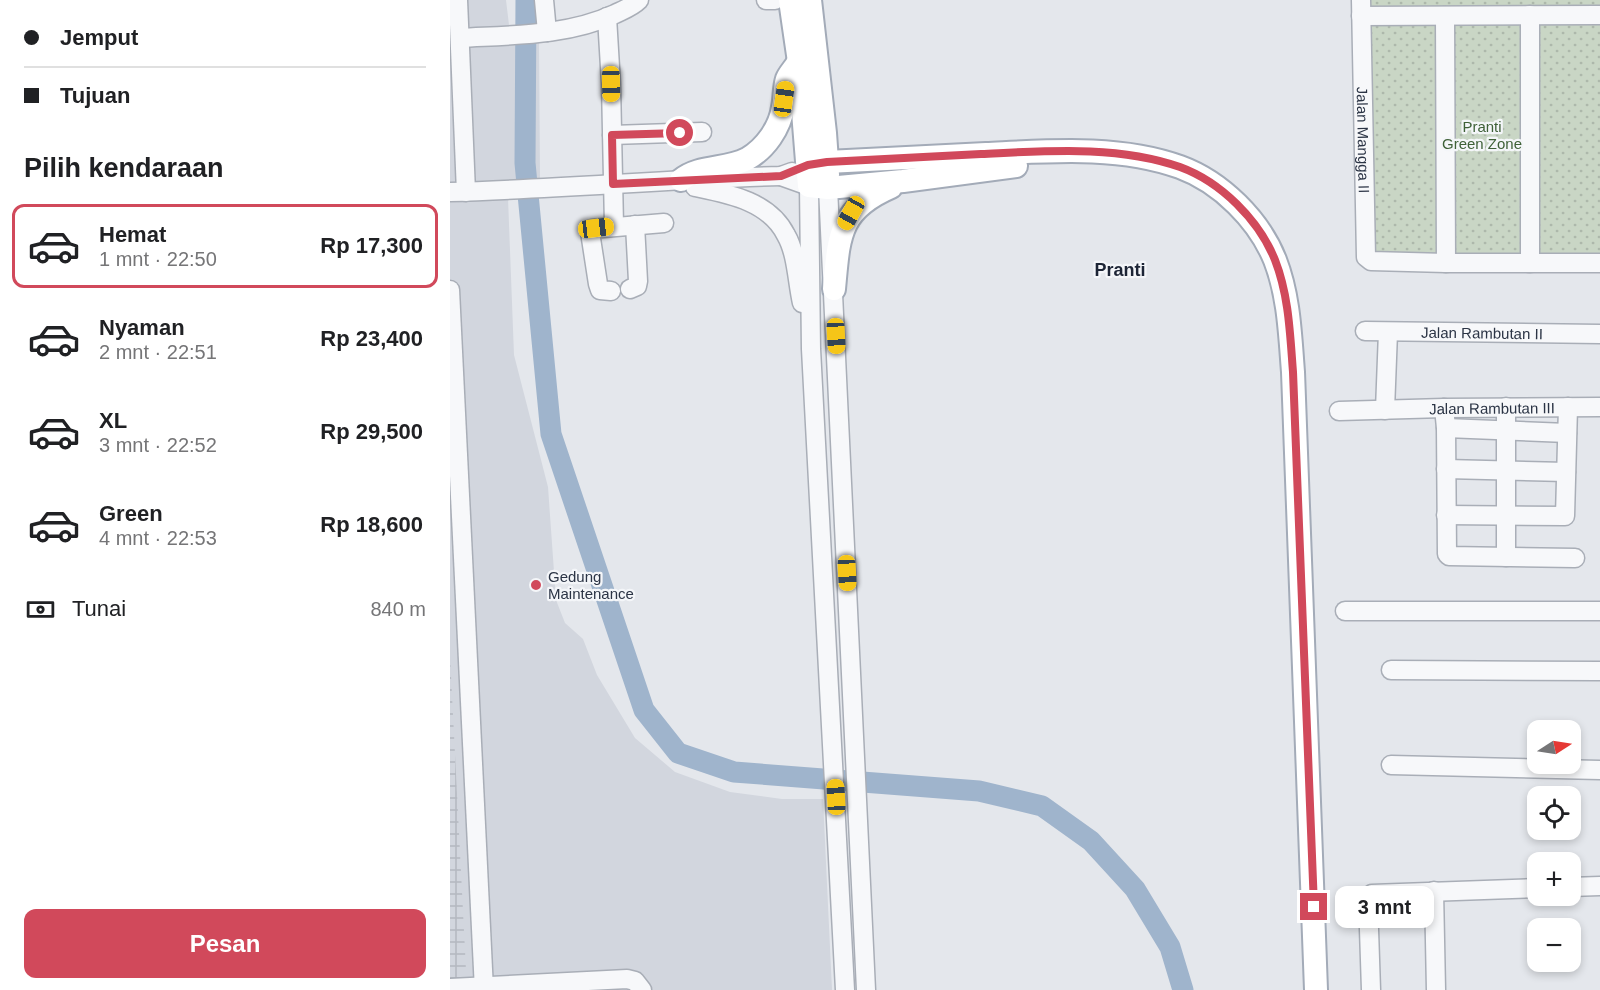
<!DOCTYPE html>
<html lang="id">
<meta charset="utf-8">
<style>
:root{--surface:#fff;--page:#f6f6f6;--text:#202124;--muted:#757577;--line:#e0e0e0;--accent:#d1495b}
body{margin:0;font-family:Helvetica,sans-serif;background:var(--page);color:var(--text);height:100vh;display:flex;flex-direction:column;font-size:22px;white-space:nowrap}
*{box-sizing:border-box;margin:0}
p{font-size:20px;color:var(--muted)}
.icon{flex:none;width:33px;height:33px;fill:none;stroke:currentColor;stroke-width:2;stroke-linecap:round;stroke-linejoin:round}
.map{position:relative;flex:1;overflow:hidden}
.drawer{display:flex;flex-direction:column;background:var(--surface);width:450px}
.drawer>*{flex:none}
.banner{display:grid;align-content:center;height:132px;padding:0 24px;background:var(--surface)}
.needle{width:39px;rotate:78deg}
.tools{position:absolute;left:1077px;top:720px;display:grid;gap:12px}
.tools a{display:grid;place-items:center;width:54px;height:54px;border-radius:12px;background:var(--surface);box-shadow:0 3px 9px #0003;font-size:30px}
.end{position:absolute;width:27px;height:27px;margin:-14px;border:8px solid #d1495b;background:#fff;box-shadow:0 0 0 3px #fff}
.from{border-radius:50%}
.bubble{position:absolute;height:42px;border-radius:12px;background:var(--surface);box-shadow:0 3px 9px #0003;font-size:20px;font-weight:800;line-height:42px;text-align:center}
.car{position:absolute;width:18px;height:36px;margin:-18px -9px;border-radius:8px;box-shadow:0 0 4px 2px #0007;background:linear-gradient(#f5c518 24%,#345 0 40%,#f5c518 0 76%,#345 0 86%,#f5c518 0)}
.banner b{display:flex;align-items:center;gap:21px;height:57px;font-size:22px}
.banner b+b{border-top:2px solid var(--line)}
.banner i{width:15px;height:15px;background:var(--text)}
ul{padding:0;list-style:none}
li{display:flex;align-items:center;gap:18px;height:84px;margin:0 12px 9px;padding:0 12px;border:3px solid transparent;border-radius:12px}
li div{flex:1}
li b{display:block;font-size:22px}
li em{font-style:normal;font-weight:800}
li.selected{border-color:var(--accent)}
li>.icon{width:54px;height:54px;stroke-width:1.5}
h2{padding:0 24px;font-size:27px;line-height:72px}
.pay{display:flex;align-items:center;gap:15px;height:66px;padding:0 24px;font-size:22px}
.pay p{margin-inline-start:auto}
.primary-button{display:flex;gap:12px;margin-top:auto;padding:12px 24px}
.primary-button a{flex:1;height:69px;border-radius:12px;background:var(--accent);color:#fff;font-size:24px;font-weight:800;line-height:69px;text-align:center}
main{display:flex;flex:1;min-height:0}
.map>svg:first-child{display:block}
</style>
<main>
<section class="drawer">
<div class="banner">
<b><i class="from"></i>Jemput</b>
<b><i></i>Tujuan</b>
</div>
<h2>Pilih kendaraan</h2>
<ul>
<li class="selected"><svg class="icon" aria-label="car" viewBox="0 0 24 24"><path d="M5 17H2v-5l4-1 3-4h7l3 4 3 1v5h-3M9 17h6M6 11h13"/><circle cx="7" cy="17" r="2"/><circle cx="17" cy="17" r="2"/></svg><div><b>Hemat</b><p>1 mnt · 22:50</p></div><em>Rp 17,300</em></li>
<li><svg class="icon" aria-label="car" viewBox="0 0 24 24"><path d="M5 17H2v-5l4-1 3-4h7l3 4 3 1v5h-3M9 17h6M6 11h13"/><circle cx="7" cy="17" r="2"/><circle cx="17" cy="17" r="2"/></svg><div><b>Nyaman</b><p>2 mnt · 22:51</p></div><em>Rp 23,400</em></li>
<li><svg class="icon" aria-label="car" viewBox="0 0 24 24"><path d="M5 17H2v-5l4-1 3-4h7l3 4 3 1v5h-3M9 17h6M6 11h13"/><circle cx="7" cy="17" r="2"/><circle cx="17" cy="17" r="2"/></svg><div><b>XL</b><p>3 mnt · 22:52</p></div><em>Rp 29,500</em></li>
<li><svg class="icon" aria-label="car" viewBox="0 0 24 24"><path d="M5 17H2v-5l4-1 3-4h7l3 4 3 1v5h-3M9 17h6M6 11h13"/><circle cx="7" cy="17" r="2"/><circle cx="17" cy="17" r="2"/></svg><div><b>Green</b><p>4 mnt · 22:53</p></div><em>Rp 18,600</em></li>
</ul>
<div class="pay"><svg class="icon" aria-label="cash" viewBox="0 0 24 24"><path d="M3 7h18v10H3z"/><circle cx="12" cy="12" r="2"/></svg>Tunai<p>840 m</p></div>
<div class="primary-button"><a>Pesan</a></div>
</section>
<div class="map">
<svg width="1150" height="990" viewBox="0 0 1150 990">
<defs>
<pattern id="industrial-grid" width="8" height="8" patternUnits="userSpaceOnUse" patternTransform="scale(1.5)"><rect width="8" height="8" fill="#d2d6de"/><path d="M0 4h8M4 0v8" fill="none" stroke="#b4b8c0"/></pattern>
<pattern id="park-dots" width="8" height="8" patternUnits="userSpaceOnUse" patternTransform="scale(1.5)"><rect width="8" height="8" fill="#c9d6c5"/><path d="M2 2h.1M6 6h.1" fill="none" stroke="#adb8ab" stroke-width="1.8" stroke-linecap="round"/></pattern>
</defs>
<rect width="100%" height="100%" fill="#e4e7ec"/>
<polygon fill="#d2d6de" points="0,0 56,0 59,25 88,24 87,0 103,0 106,37 89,40 90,178 120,178 121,193 58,198 64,355 98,487 106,600 115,623 133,639 147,675 185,738 225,772 280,792 332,799 373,799 382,990 0,990"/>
<polygon fill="url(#industrial-grid)" points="0,656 17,990 0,990"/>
<polygon fill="url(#park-dots)" points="912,0 1150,0 1150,262 921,260"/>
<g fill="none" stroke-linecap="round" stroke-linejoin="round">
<polyline stroke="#9fb4cc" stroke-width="21" points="76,0 75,163 101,434 194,710 228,753 284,772 529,791 592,806 641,841 685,889 720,947 733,990"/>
<g stroke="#a9aeb7" stroke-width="21">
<g id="minor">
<polyline points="8,0 16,192"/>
<polyline points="94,0 97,32"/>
<polyline points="316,0 325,0"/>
<path id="s1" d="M911,0L916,257L921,261L996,263H1150"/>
<polyline points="911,16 1150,15"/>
<polyline points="995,16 996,263"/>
<polyline points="157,17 161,84 164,226"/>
<path d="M10,38C62,35 117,36 165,14C173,10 182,7 189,0"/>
<polyline points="162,135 252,132"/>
<polyline points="331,176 359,186 361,349 395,990"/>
<path d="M245,187C279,194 319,201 336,235C347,254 347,281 352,303"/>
<polyline points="378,188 416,990"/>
<path d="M0,192C110,189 220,179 331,176L342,172"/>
<polyline points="1080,263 1080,15"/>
<polyline points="180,289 187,286 188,281 185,225"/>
<polyline points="0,290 34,990"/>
<polyline points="161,291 150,290 148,284 140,232 142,229 214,223"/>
<path id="s2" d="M915,331L1150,334"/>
<polyline points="1056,407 1056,557"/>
<polyline points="994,408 996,428 997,554 999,556 1125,558"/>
<polyline points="935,410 938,332"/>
<path id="s3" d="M889,411L994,408L1150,407"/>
<polyline points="996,428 1117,433"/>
<polyline points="996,469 1116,472"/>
<polyline points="996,515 1115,516 1118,407"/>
<polyline points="895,611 1150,611"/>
<polyline points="941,670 1150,671"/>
<polyline points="941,765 1150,770"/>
<polyline points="1120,887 1150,886"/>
<polyline points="984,891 986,990"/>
<polyline points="0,988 177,979 185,981 192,990"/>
<polyline points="921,990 918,899 922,894 1088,888"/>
</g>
</g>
<g stroke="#a3abb8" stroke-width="26">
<g id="major">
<polyline points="340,0 349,62 359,186 378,188 453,181 566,166"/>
<polyline points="360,0 375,133 378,175"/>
<path d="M358,165L377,162C430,159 483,157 536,154C599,151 669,145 730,167C771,182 809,220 825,260C839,296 840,334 843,372L866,990"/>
<path d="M231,180C249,165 276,170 297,159C315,149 330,128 333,107C335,98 334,88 337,79C339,74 344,69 347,64"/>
<path d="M384,289C389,236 388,210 441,187"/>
</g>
</g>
<use href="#minor" stroke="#f7f8fa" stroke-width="18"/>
<use href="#major" stroke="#fff" stroke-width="22"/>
</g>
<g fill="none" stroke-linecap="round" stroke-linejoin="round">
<path stroke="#d1495b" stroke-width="8" d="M230,133L162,135L163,184L331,176L358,165L377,162C428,159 480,157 531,154C596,151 667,145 730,167C771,182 809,220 825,260C839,296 840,334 843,372L864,907"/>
</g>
<circle fill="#d1495b" stroke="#f4f6f9" stroke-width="2" cx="86" cy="585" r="6"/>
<g text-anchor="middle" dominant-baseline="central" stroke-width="4.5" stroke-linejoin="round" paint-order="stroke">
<g font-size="15" fill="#3f6138" stroke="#f4f6f9">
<text x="1032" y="126">Pranti<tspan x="1032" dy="17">Green Zone</tspan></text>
</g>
<g font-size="15" fill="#2b3445" stroke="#f4f6f9">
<text stroke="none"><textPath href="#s1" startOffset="140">Jalan Mangga II</textPath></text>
<text stroke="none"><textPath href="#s2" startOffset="117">Jalan Rambutan II</textPath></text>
<text stroke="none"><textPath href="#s3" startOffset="153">Jalan Rambutan III</textPath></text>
</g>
<g font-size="15" fill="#2b3445" stroke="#f4f6f9" text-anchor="start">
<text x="98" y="576">Gedung<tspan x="98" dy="17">Maintenance</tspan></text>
</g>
<g font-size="18" font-weight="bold" fill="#1d2536" stroke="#f4f6f9">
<text x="670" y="270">Pranti</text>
</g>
</g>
</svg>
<div class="tools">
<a><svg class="needle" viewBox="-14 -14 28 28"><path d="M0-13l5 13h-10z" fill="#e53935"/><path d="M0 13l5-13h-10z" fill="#757577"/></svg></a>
<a><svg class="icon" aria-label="locate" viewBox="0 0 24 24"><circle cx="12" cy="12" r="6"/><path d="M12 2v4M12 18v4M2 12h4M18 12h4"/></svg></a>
<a>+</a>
<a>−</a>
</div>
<i class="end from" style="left:230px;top:133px"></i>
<i class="end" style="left:864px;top:907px"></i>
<div class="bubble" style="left:885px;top:886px;width:99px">3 mnt</div>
<i class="car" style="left:161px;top:84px;rotate:179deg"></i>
<i class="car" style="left:334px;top:99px;rotate:8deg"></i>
<i class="car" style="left:401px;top:213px;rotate:209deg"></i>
<i class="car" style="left:146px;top:228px;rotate:83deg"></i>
<i class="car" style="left:386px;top:336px;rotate:177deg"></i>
<i class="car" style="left:397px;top:573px;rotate:177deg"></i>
<i class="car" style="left:386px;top:797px;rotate:357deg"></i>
</div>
</main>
